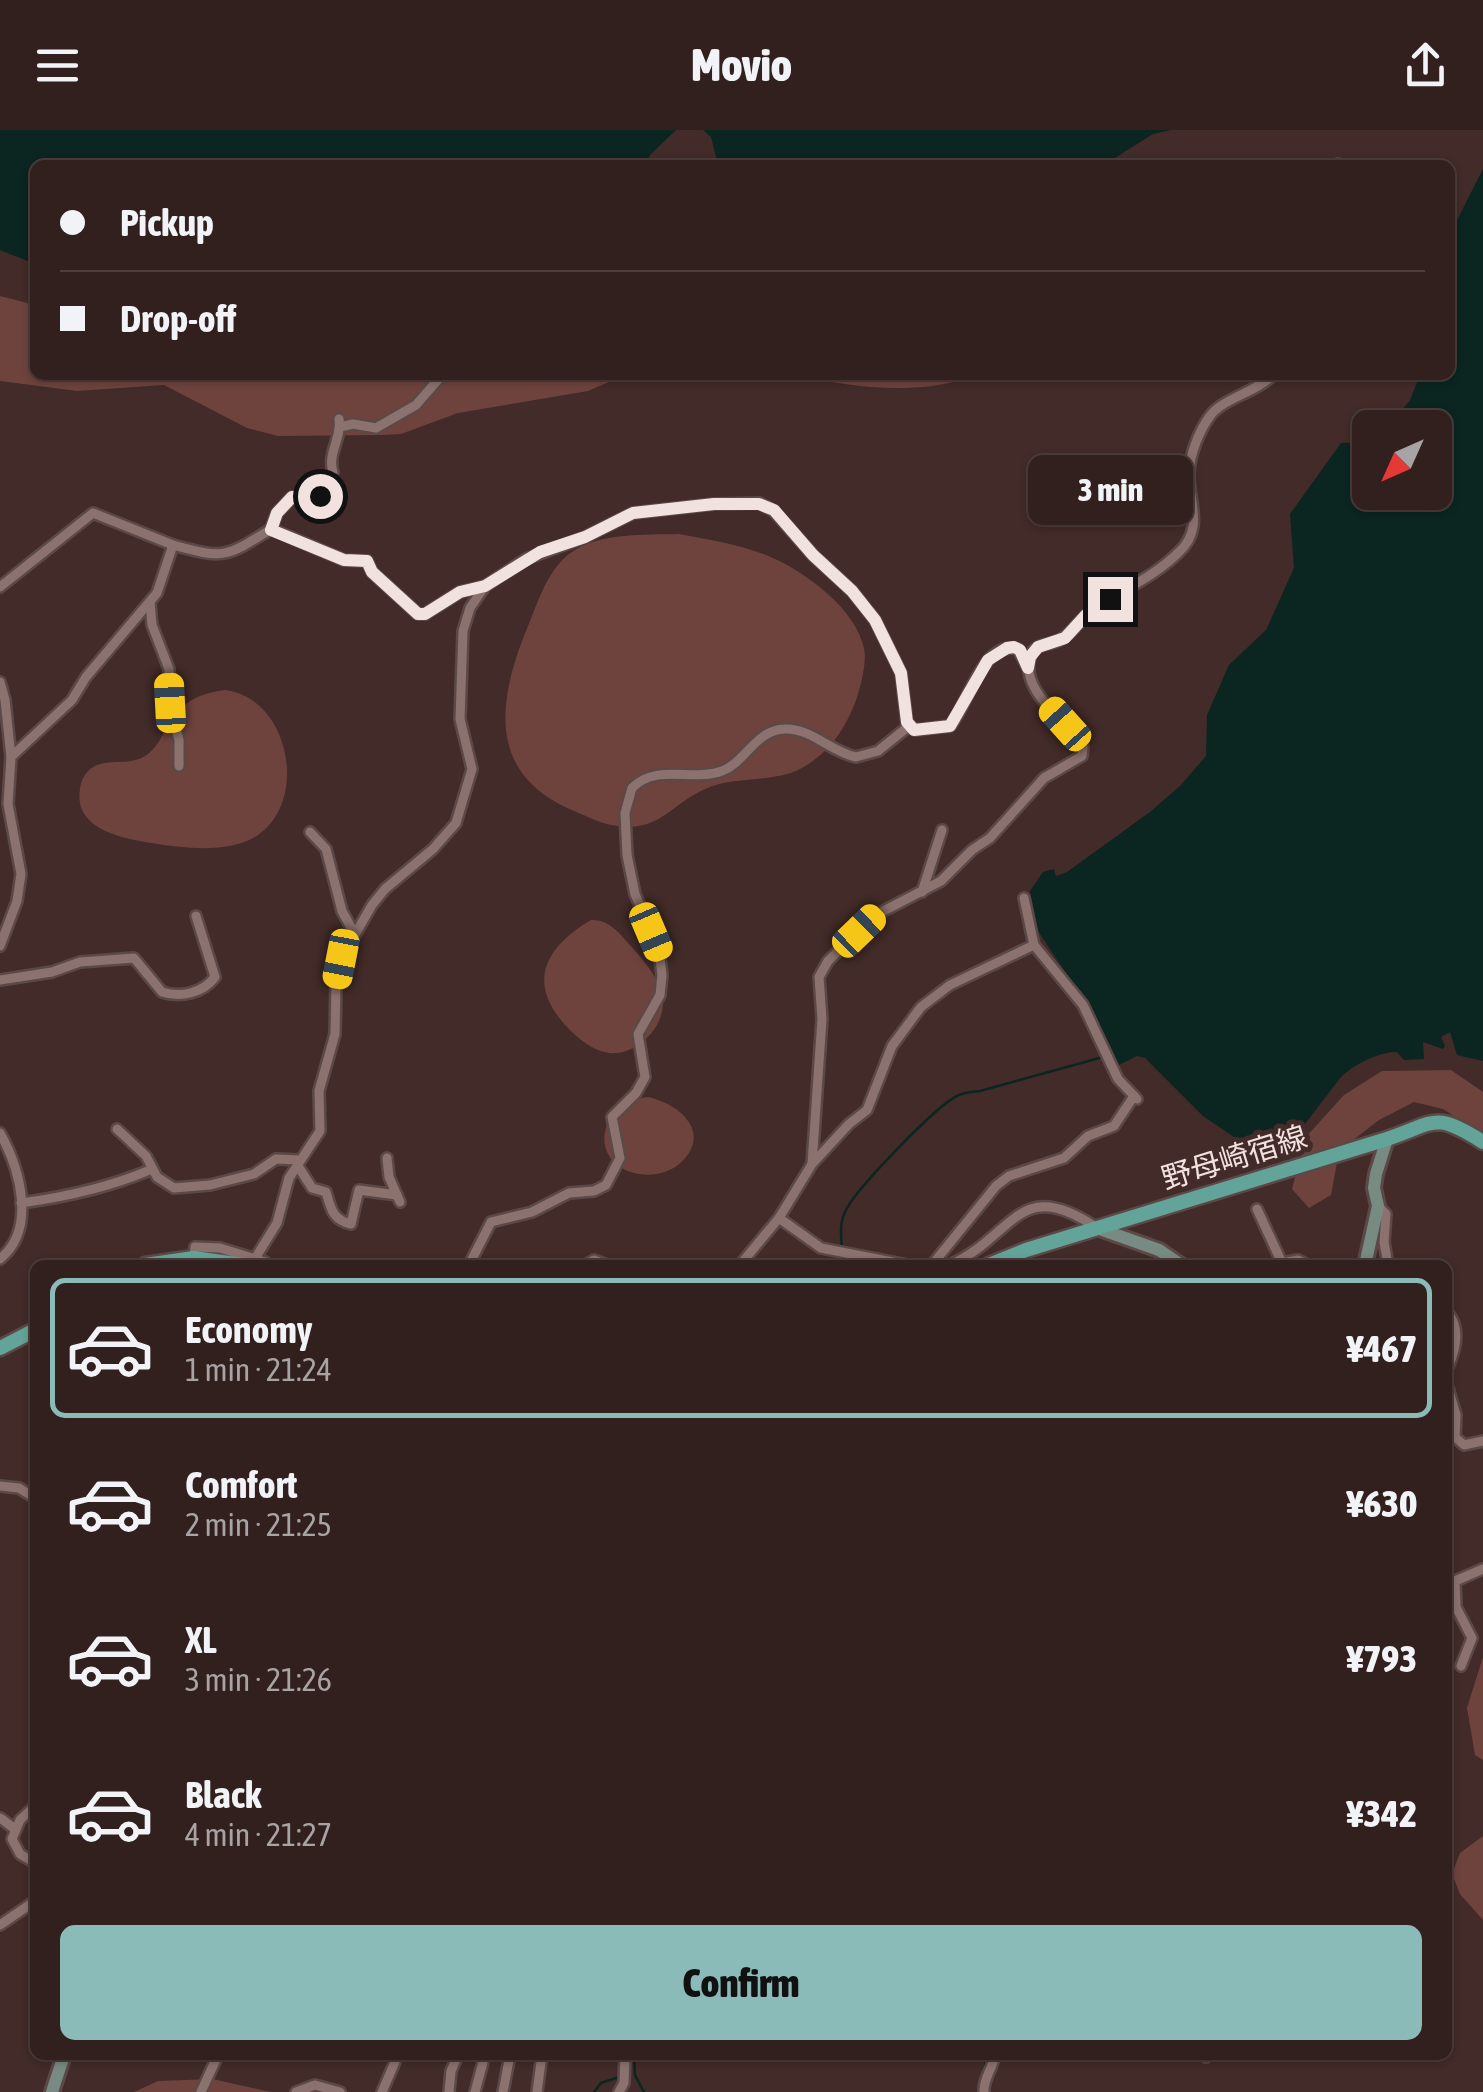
<!DOCTYPE html>
<meta charset="utf-8">
<style>
:root{--surface:#32201e;--page:#3a2827;--text:#f1f3f6;--muted:#a8a3a4;--line:#4d3e3c;--accent:#8bbbb9}
body{margin:0;font-family:"Asap Condensed","Noto Sans JP",sans-serif;background:var(--page);color:var(--text);height:100vh;display:flex;flex-direction:column;font-size:38px;white-space:nowrap}
*{box-sizing:border-box;margin:0}
p{font-size:32px;color:var(--muted)}
.icon{flex:none;width:55px;height:55px;fill:none;stroke:currentColor;stroke-width:2;stroke-linecap:round;stroke-linejoin:round}
.map{position:relative;flex:1;overflow:hidden}
.details{position:absolute;left:30px;top:1130px;width:1422px;height:800px;display:flex;flex-direction:column;background:var(--surface);border-radius:15px;box-shadow:0 2px 8px #0004,0 0 0 2px var(--line)}
.details>*{flex:none}
.banner{position:absolute;left:30px;top:30px;width:1425px;height:220px;border-radius:15px;box-shadow:0 2px 8px #0004,0 0 0 2px var(--line);display:grid;align-content:center;height:220px;padding:0 30px;background:var(--surface)}
.needle{width:65px;rotate:225deg}
.tools{position:absolute;left:1352px;top:280px;display:grid;gap:20px}
.tools a{display:grid;place-items:center;width:100px;height:100px;border-radius:15px;background:var(--surface);box-shadow:0 2px 8px #0004,0 0 0 2px var(--line);font-size:50px}
.end{position:absolute;width:45px;height:45px;margin:-22px;border:12px solid #f1e2df;background:#111;box-shadow:0 0 0 5px #111}
.from{border-radius:50%}
.bubble{position:absolute;height:70px;border-radius:15px;background:var(--surface);box-shadow:0 2px 8px #0004,0 0 0 2px var(--line);font-size:32px;font-weight:800;line-height:70px;text-align:center}
.car{position:absolute;width:30px;height:60px;margin:-30px -15px;border-radius:12px;box-shadow:0 0 8px 2px #0007;background:linear-gradient(#f5c518 24%,#345 0 40%,#f5c518 0 76%,#345 0 86%,#f5c518 0)}
.banner b{display:flex;align-items:center;gap:35px;height:95px;font-size:38px}
.banner b+b{border-top:2px solid var(--line)}
.banner i{width:25px;height:25px;background:var(--text)}
ul{padding:18px 0 0;list-style:none}
li{display:flex;align-items:center;gap:30px;height:140px;margin:0 20px 15px;padding:0 10px;border:5px solid transparent;border-radius:15px}
li div{flex:1}
li b{display:block;font-size:38px}
li em{font-style:normal;font-weight:800}
li.selected{border-color:var(--accent)}
li>.icon{width:90px;height:90px;stroke-width:1.5}
.button{display:flex;gap:20px;margin-top:auto;padding:20px 30px}
.button a{flex:1;height:115px;border-radius:15px;background:var(--accent);color:#111;font-size:40px;font-weight:800;line-height:115px;text-align:center}
header{display:flex;justify-content:space-between;align-items:center;height:130px;padding:0 30px;background:var(--surface);font-size:45px;font-weight:800}
.map>svg:first-child{display:block}
</style>
<header><svg class="icon" aria-label="menu" viewBox="0 0 24 24"><path d="M4 6h16M4 12h16M4 18h16"/></svg>Movio<svg class="icon" aria-label="share" viewBox="0 0 24 24"><path d="M12 15V3M7 8l5-5 5 5M5 13v7h14v-7"/></svg></header>
<div class="map">
<svg width="1483" height="1962" viewBox="0 0 1483 1962">
<rect width="100%" height="100%" fill="#422b28"/>
<g fill="#6e433e">
<polygon points="0,166 35,175 35,245 625,245 588,261 458,283 401,304 381,305 278,306 247,298 164,255 77,261 0,251"/>
<path d="M795,245H975C922,267 849,257 795,245Z"/>
<path d="M679,404C711,410 745,415 775,429C808,444 856,480 864,518C867,533 861,555 856,570C846,597 832,619 807,635C777,655 737,644 705,659C671,674 660,702 617,696C602,694 588,687 574,681C486,644 497,571 528,496C538,472 547,441 569,424C597,402 646,405 679,404Z"/>
<path d="M225,560C293,568 312,683 247,711C221,722 184,718 157,714C126,709 73,701 80,659C81,649 87,639 97,635C114,629 132,636 148,624C156,618 161,608 166,599C180,573 196,564 225,560Z"/>
<path d="M591,790C607,789 618,801 628,813C641,827 657,845 662,864C669,893 639,926 609,923C594,921 580,910 570,900C526,856 542,819 591,790Z"/>
<polygon points="1451,940 1483,962 1483,1004 1443,979 1414,972 1379,990 1339,1021 1331,1065 1309,1078 1292,1059 1305,1008 1344,965 1382,941"/>
<path d="M648,967C665,971 685,981 692,998C695,1006 694,1014 690,1021C663,1070 566,1038 621,971Z"/>
<polygon points="1483,1527 1483,1630 1475,1625 1467,1578"/>
<polygon points="1483,1706 1483,1790 1460,1764 1452,1744 1460,1723"/>
<polygon points="212,1949 271,1962 134,1962 158,1951"/>
</g>
<g fill="#0b2521">
<polygon points="0,0 676,0 650,25 646,35 35,35 35,134 0,120"/>
<polygon points="703,0 1171,0 1153,4 1115,28 1114,35 718,35 711,7"/>
<path d="M1483,39V931L1457,925L1450,902L1441,907L1445,916L1443,919L1423,912L1424,929L1404,930L1397,922C1378,922 1355,934 1341,947L1278,1029L1271,1032L1203,986L1145,928L1137,926L1115,937L1097,890L1038,801L1030,761L1043,742L1054,739L1056,746L1067,742L1150,682L1180,656L1206,626L1207,585L1229,535L1266,500L1294,438L1290,384L1341,313L1370,312V362H1435V298L1389,297L1410,270L1420,245H1450V104Z"/>
</g>
<g fill="none" stroke-linecap="round" stroke-linejoin="round">
<g stroke="#0b2521" stroke-width="2.5">
<path d="M842,1119C841,1105 839,1093 846,1080C856,1059 936,976 957,966C964,962 972,962 980,961L1103,927"/>
<polyline points="634,1925 635,1945 644,1962"/>
<polyline points="984,1942 987,1925"/>
<polyline points="594,1962 601,1953 619,1947"/>
<polyline points="978,1962 981,1949"/>
</g>
<g stroke="#5c4947" stroke-width="14">
<g id="street">
<polyline points="1338,34 1339,35"/>
<polyline points="340,297 353,294 376,298 416,275 442,245"/>
<path d="M271,399L277,383L292,367H317L333,342C327,324 342,308 339,289"/>
<polyline points="0,457 93,383 173,415"/>
<polyline points="150,472 152,495 169,539 169,573 179,610 179,636"/>
<polyline points="0,552 5,570 11,627"/>
<polyline points="310,702 326,719 342,781 354,803"/>
<polyline points="922,762 942,700"/>
<polyline points="1024,768 1034,815 1083,875 1118,949 1137,969"/>
<path d="M0,816L17,771L21,744L8,674L11,627L72,570L86,547L157,463L173,415C224,429 225,428 271,399L344,430L367,431L372,442L418,484H425L460,462L485,456"/>
<path d="M0,850L52,842L80,832L134,828L162,862C181,868 203,863 215,847L196,786"/>
<polyline points="117,999 146,1026 157,1047 174,1058 210,1055 254,1044 276,1029 299,1030"/>
<path d="M0,1003C20,1039 37,1099 0,1129"/>
<polyline points="387,1028 389,1047 400,1072"/>
<path d="M812,1034L822,889L819,847L828,831L874,786L941,751L972,720L990,708L1044,648L1082,626L1083,617L1077,608C1060,587 1018,556 1031,525C1036,512 1052,516 1063,508C1074,501 1080,489 1090,482C1120,461 1153,448 1179,422C1205,398 1188,371 1189,343C1190,324 1199,301 1210,286C1223,268 1255,263 1273,245"/>
<path d="M298,1036L312,1058L326,1062C331,1078 332,1090 351,1094L359,1060L397,1065"/>
<path d="M21,1073C65,1067 111,1057 152,1039"/>
<polyline points="1378,1076 1386,1084 1384,1112 1388,1135"/>
<polyline points="1257,1079 1282,1133 1298,1130 1308,1135"/>
<polyline points="779,1088 821,1118 908,1135"/>
<path d="M256,1127L277,1093L289,1048L320,1001L319,961L335,904L336,853L341,829L372,775L385,759L433,719L456,693L472,639L460,589L463,501L470,478L485,456L526,429L585,407L633,383L714,374L759,373L774,381L813,425L852,461L875,490L901,543L907,593L915,600L950,596C968,575 983,509 1018,519L1028,538"/>
<polyline points="194,1128 195,1117 220,1118 265,1132"/>
<path d="M469,1135L491,1092L532,1082L569,1063L594,1061L606,1055L620,1028L612,987L636,963L645,947L638,904L660,865L662,845L659,820L635,764L627,725L625,683L632,658C657,633 692,652 722,641C746,632 755,600 785,599C811,598 831,622 856,627L878,621L909,596"/>
<polyline points="585,1135 594,1130 607,1135"/>
<polyline points="740,1135 779,1088 812,1034 849,994 867,980 892,916 921,877 950,855 1034,815"/>
<polyline points="932,1135 996,1056 1009,1046 1064,1028 1088,1006 1114,996 1134,966"/>
<path d="M950,1135C1015,1106 1018,1044 1097,1098"/>
<path d="M1448,1183C1461,1199 1456,1219 1448,1237"/>
<polyline points="1448,1258 1456,1285 1455,1307 1464,1315 1483,1311"/>
<polyline points="0,1356 19,1358 35,1368"/>
<polyline points="1461,1536 1472,1508 1456,1477 1455,1451 1483,1439"/>
<polyline points="35,1676 20,1690 12,1709 20,1724 35,1733"/>
<polyline points="0,1688 15,1699"/>
<polyline points="0,1795 35,1771"/>
<polyline points="1206,1927 1208,1925"/>
<polyline points="201,1962 218,1925"/>
<polyline points="296,1962 315,1955 340,1962"/>
<polyline points="382,1962 398,1925"/>
<polyline points="449,1962 451,1941 458,1925"/>
<polyline points="475,1962 485,1925"/>
<polyline points="503,1962 510,1925"/>
<polyline points="537,1962 542,1925"/>
<polyline points="619,1962 624,1953 625,1925"/>
<path d="M984,1962C983,1949 993,1938 995,1925"/>
</g>
</g>
<g stroke="#5c4947" stroke-width="18">
<g id="secondary">
<polyline points="1097,1098 1159,1120 1181,1135"/>
<polyline points="1365,1135 1378,1076 1374,1058 1376,1044 1387,1009"/>
<polyline points="52,1962 64,1925"/>
</g>
</g>
<g stroke="#5c4947" stroke-width="19">
<g id="primary">
<polyline points="145,1135 194,1128 243,1135"/>
<path d="M989,1135L1026,1120L1387,1009C1437,992 1434,981 1483,1012"/>
<polyline points="0,1218 35,1200"/>
</g>
</g>
<use href="#street" stroke="#8c726e" stroke-width="9"/>
<use href="#secondary" stroke="#778b83" stroke-width="12"/>
<use href="#primary" stroke="#62a499" stroke-width="14"/>
</g>
<g fill="none" stroke-linecap="round" stroke-linejoin="round">
<polyline stroke="#f1e2df" stroke-width="12" points="320,366 292,367 277,383 271,400 344,430 367,431 372,442 418,484 425,484 460,462 485,456 540,422 585,407 633,383 714,374 759,374 774,380 813,425 852,461 875,490 901,543 907,592 914,600 950,596 988,530 1007,518 1014,517 1020,520 1028,538 1030,527 1038,517 1065,508 1086,485 1110,469"/>
</g>
<g text-anchor="middle" dominant-baseline="central" stroke-width="10" stroke-linejoin="round" paint-order="stroke">
<g font-size="30" fill="#f1e2df" stroke="#422b28">
<text transform="translate(1234 1027) rotate(-17)">野母崎宿線</text>
</g>
</g>
</svg>
<div class="tools">
<a><svg class="needle" viewBox="-14 -14 28 28"><path d="M0-13l5 13h-10z" fill="#e53935"/><path d="M0 13l5-13h-10z" fill="#a8a3a4"/></svg></a>
</div>
<i class="end from" style="left:320px;top:366px"></i>
<i class="end" style="left:1110px;top:469px"></i>
<div class="bubble" style="left:1028px;top:325px;width:165px">3 min</div>
<i class="car" style="left:170px;top:573px;rotate:357deg"></i>
<i class="car" style="left:1065px;top:594px;rotate:318deg"></i>
<i class="car" style="left:859px;top:801px;rotate:46deg"></i>
<i class="car" style="left:651px;top:802px;rotate:157deg"></i>
<i class="car" style="left:341px;top:829px;rotate:191deg"></i>
<div class="banner">
<b><i class="from"></i>Pickup</b>
<b><i></i>Drop-off</b>
</div>
<section class="details">
<ul>
<li class="selected"><svg class="icon" aria-label="car" viewBox="0 0 24 24"><path d="M5 17H2v-5l4-1 3-4h7l3 4 3 1v5h-3M9 17h6M6 11h13"/><circle cx="7" cy="17" r="2"/><circle cx="17" cy="17" r="2"/></svg><div><b>Economy</b><p>1 min · 21:24</p></div><em>¥467</em></li>
<li><svg class="icon" aria-label="car" viewBox="0 0 24 24"><path d="M5 17H2v-5l4-1 3-4h7l3 4 3 1v5h-3M9 17h6M6 11h13"/><circle cx="7" cy="17" r="2"/><circle cx="17" cy="17" r="2"/></svg><div><b>Comfort</b><p>2 min · 21:25</p></div><em>¥630</em></li>
<li><svg class="icon" aria-label="car" viewBox="0 0 24 24"><path d="M5 17H2v-5l4-1 3-4h7l3 4 3 1v5h-3M9 17h6M6 11h13"/><circle cx="7" cy="17" r="2"/><circle cx="17" cy="17" r="2"/></svg><div><b>XL</b><p>3 min · 21:26</p></div><em>¥793</em></li>
<li><svg class="icon" aria-label="car" viewBox="0 0 24 24"><path d="M5 17H2v-5l4-1 3-4h7l3 4 3 1v5h-3M9 17h6M6 11h13"/><circle cx="7" cy="17" r="2"/><circle cx="17" cy="17" r="2"/></svg><div><b>Black</b><p>4 min · 21:27</p></div><em>¥342</em></li>
</ul>
<div class="button"><a>Confirm</a></div>
</section>
</div>
